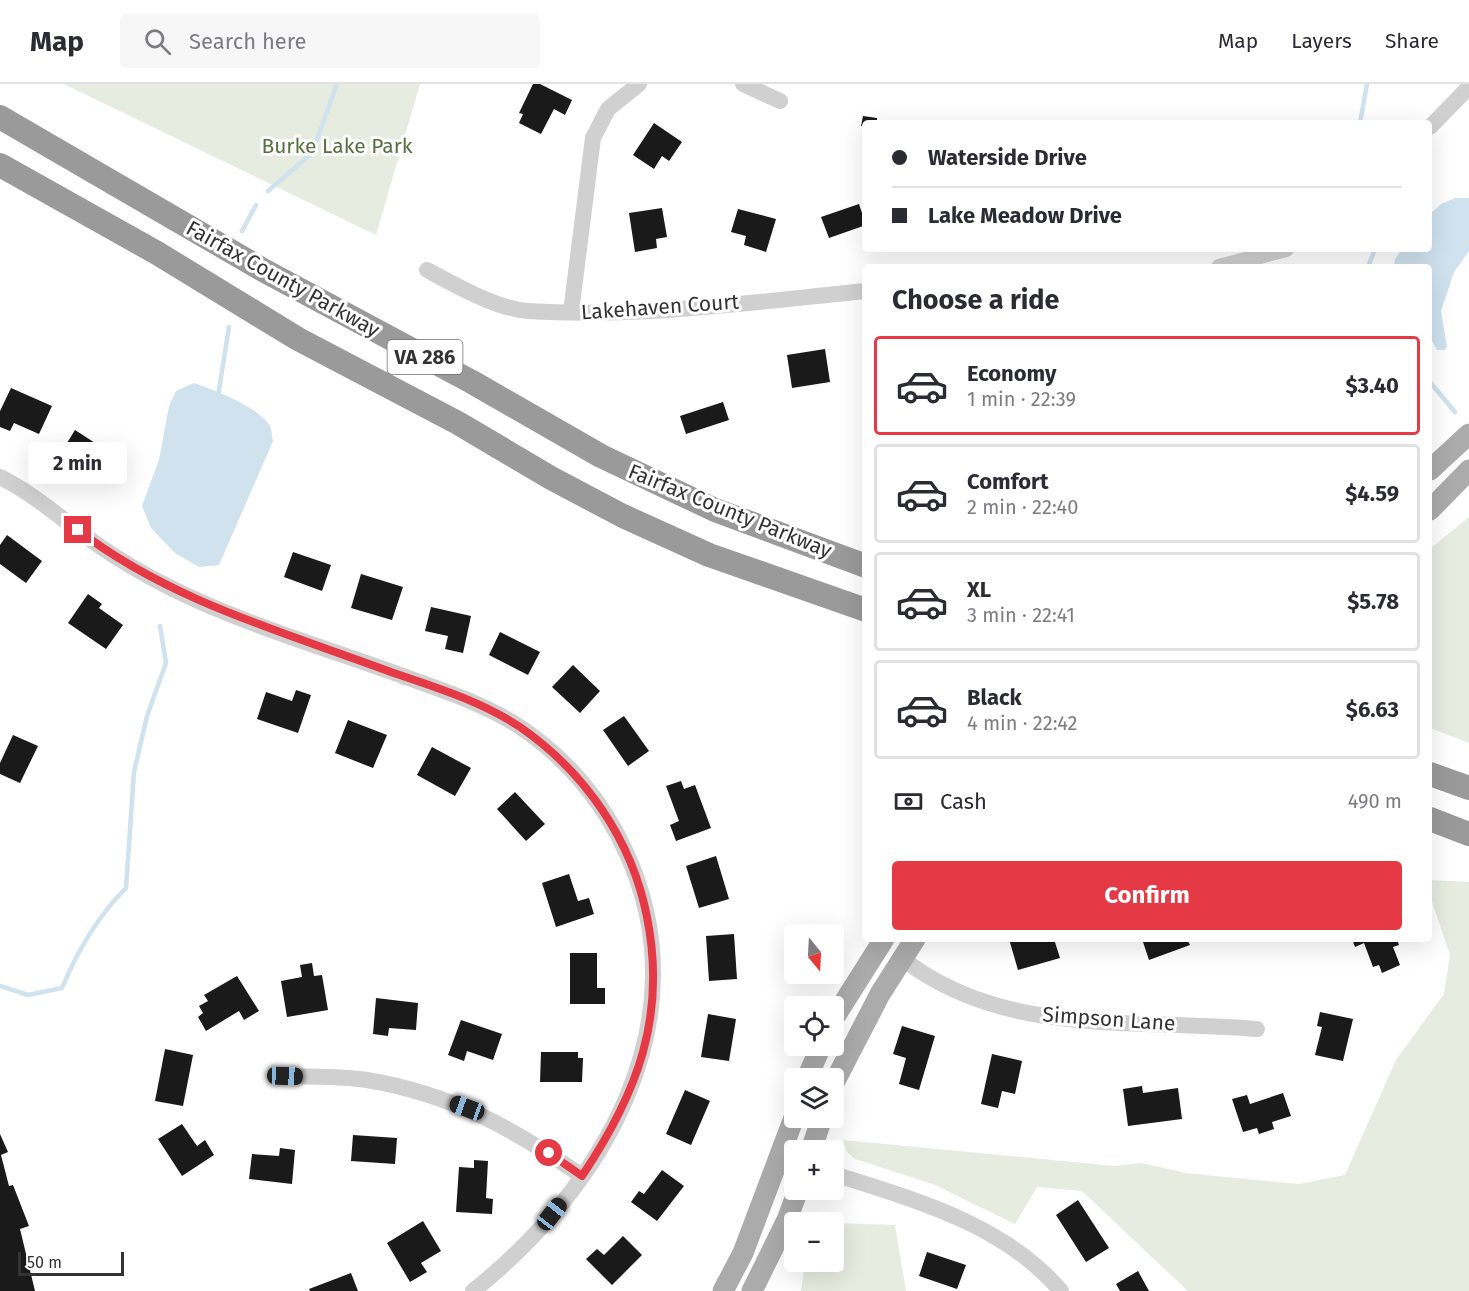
<!DOCTYPE html>
<meta charset="utf-8">
<style>
:root{--surface:#fff;--page:#f7f7f7;--text:#2b2b33;--muted:#7c7c81;--line:#e1e1e2;--accent:#e63946}
body{margin:0;font-family:"Fira Sans",sans-serif;background:var(--page);color:var(--text);height:100vh;display:flex;flex-direction:column;font-size:22px;white-space:nowrap}
*{box-sizing:border-box;margin:0}
p{font-size:20px;color:var(--muted)}
.icon{flex:none;width:33px;height:33px;fill:none;stroke:currentColor;stroke-width:2;stroke-linecap:round;stroke-linejoin:round}
.map{position:relative;flex:1;overflow:hidden}
.panel{position:absolute;left:862px;top:180px;width:570px;height:678px;display:flex;flex-direction:column;background:var(--surface);border-radius:6px;box-shadow:0 6px 24px #0002}
.panel>*{flex:none}
.hud{position:absolute;left:862px;top:36px;width:570px;height:132px;border-radius:6px;box-shadow:0 6px 24px #0002;display:grid;align-content:center;height:132px;padding:0 30px;background:var(--surface)}
.needle{width:39px;rotate:162deg}
.buttons{position:absolute;left:784px;top:840px;display:grid;gap:12px}
.buttons a{display:grid;place-items:center;width:60px;height:60px;border-radius:6px;background:var(--surface);box-shadow:0 6px 24px #0002;font-size:30px}
.scale{position:absolute;left:18px;bottom:15px;width:106px;box-sizing:border-box;padding-left:6px;border:3px solid #333;border-top:0;font-size:16px;line-height:21px;white-space:nowrap;color:#333;-webkit-text-stroke:4px #fff;paint-order:stroke}
.end{position:absolute;width:27px;height:27px;margin:-14px;border:8px solid #e63946;background:#fff;box-shadow:0 0 0 3px #fff}
.from{border-radius:50%}
.bubble{position:absolute;height:42px;border-radius:6px;background:var(--surface);box-shadow:0 6px 24px #0002;font-size:20px;font-weight:700;line-height:42px;text-align:center}
.car{position:absolute;width:18px;height:36px;margin:-18px -9px;border-radius:8px;box-shadow:0 0 4px 2px #0007;background:linear-gradient(#222 24%,#8ab4d8 0 40%,#222 0 76%,#8ab4d8 0 86%,#222 0)}
.hud b{display:flex;align-items:center;gap:21px;height:57px;font-size:22px}
.hud b+b{border-top:2px solid var(--line)}
.hud i{width:15px;height:15px;background:var(--text)}
ul{padding:0;list-style:none}
li{display:flex;align-items:center;gap:18px;height:99px;margin:0 12px 9px;padding:0 18px;border:3px solid var(--line);border-radius:6px}
li div{flex:1}
li b{display:block;font-size:22px}
li em{font-style:normal;font-weight:700}
li.on{border-color:var(--accent)}
li>.icon{width:54px;height:54px;stroke-width:1.5}
h2{padding:0 30px;font-size:27px;line-height:72px}
.pay{display:flex;align-items:center;gap:15px;height:66px;padding:0 30px;font-size:22px}
.pay p{margin-inline-start:auto}
.cta{display:flex;gap:12px;margin-top:auto;padding:12px 30px}
.cta a{flex:1;height:69px;border-radius:6px;background:var(--accent);color:#fff;font-size:24px;font-weight:700;line-height:69px;text-align:center}
header{display:flex;align-items:center;gap:36px;box-sizing:border-box;height:84px;padding:0 30px;background:var(--surface);border-bottom:2px solid var(--line)}
header strong{font-size:28px}
nav{display:flex;gap:33px;margin-inline-start:auto;font-size:21px}
.search{width:420px;height:54px;background:var(--page);display:flex;align-items:center;gap:15px;box-sizing:border-box;padding:0 21px;border-radius:6px;color:var(--muted);font-size:22px}
.map>svg:first-child{display:block}
</style>
<header>
<strong>Map</strong>
<div class="search"><svg class="icon" aria-label="search" viewBox="0 0 24 24"><circle cx="10" cy="10" r="6"/><path d="M15 15l6 6"/></svg>Search here</div>
<nav><a>Map</a><a>Layers</a><a>Share</a></nav>
</header>
<div class="map">
<svg width="1469" height="1207" viewBox="0 0 1469 1207">
<rect width="100%" height="100%" fill="#fff"/>
<g fill="#e6ecdf">
<polygon points="64,0 420,0 376,151"/>
<polygon points="1469,433 1469,659 1430,644 1430,465"/>
<polygon points="1430,796 1469,798 1469,1207 1188,1207 1082,1107 1037,1103 1015,1140 935,1101 855,1075 846,1067 843,1056 1114,1082 1142,1079 1185,1089 1299,1100 1345,1091 1396,976 1444,910 1450,871 1430,812"/>
<polygon points="834,1139 895,1141 906,1207 801,1207 805,1178 834,1178"/>
</g>
<g fill="#cfe2ee">
<polygon points="1455,114 1469,114 1469,167 1454,188 1441,227 1447,263 1444,266 1437,266 1430,253 1430,183 1394,183 1395,175 1402,165 1430,165 1430,130 1441,120"/>
<path d="M194,299C214,306 259,323 270,342C272,346 272,353 273,357L219,481L199,483L175,469L151,444L142,422L159,376L169,322L176,307Z"/>
</g>
<g fill="none" stroke-linecap="round" stroke-linejoin="round">
<g stroke="#cfe2ee" stroke-width="4.5">
<polyline points="1360,39 1367,0"/>
<polyline points="268,107 312,69 337,0"/>
<polyline points="242,147 256,121"/>
<polyline points="1368,183 1375,165"/>
<polyline points="1430,298 1455,328"/>
<polyline points="218,312 229,243"/>
<path d="M0,902L28,911L62,904C77,868 98,832 126,804L134,688L147,632L166,579L160,542"/>
</g>
</g>
<g fill="#1a1a1a">
<polygon points="533,0 540,0 572,16 565,31 554,25 541,50 519,39 523,30 519,29"/>
<polygon points="863,32 877,34 877,39 866,39 866,43 861,42"/>
<polygon points="654,39 682,58 669,77 662,72 654,85 633,71"/>
<polygon points="859,120 866,141 829,154 821,133"/>
<polygon points="662,124 667,153 656,155 657,164 635,168 629,129"/>
<polygon points="738,125 776,135 766,168 744,161 746,152 731,148"/>
<polygon points="825,265 830,298 792,304 787,271"/>
<polygon points="11,304 52,322 39,350 14,339 10,347 0,343 0,327"/>
<polygon points="723,318 729,336 686,350 680,332"/>
<polygon points="75,346 109,368 96,389 62,367"/>
<polygon points="7,451 42,477 26,499 0,480 0,461"/>
<polygon points="293,468 331,481 322,507 284,493"/>
<polygon points="361,490 403,503 392,536 351,524"/>
<polygon points="88,510 102,520 99,524 123,541 106,565 68,539"/>
<polygon points="431,523 471,532 463,569 445,565 448,552 425,547"/>
<polygon points="500,548 540,568 528,591 489,571"/>
<polygon points="573,581 600,607 580,629 552,603"/>
<polygon points="296,606 311,611 298,649 257,635 266,608 292,617"/>
<polygon points="624,632 649,667 628,682 603,646"/>
<polygon points="348,636 387,651 373,684 335,669"/>
<polygon points="13,651 38,662 20,699 0,690 0,679"/>
<polygon points="432,663 471,684 455,712 417,691"/>
<polygon points="681,697 684,705 695,701 711,744 676,757 670,741 679,737 666,702"/>
<polygon points="515,708 545,740 526,757 497,725"/>
<polygon points="716,772 729,815 699,824 686,782"/>
<polygon points="569,790 578,817 589,814 594,830 556,843 542,799"/>
<polygon points="734,850 737,895 709,897 706,852"/>
<polygon points="1009,855 1054,855 1060,874 1018,886"/>
<polygon points="1142,855 1187,855 1190,861 1149,876"/>
<polygon points="1352,855 1397,855 1399,861 1393,863 1400,881 1382,889 1379,881 1373,883 1364,859 1355,863"/>
<polygon points="570,869 597,869 597,904 605,904 605,920 570,920"/>
<polygon points="312,879 314,892 322,891 328,926 287,933 281,897 302,893 300,881"/>
<polygon points="237,892 259,927 244,936 239,927 206,947 198,933 203,929 199,922 208,917 204,911"/>
<polygon points="376,914 418,919 416,946 389,944 388,952 373,950"/>
<polygon points="1320,928 1353,935 1343,977 1315,971 1322,943 1317,942"/>
<polygon points="708,930 736,935 729,977 701,973"/>
<polygon points="461,936 502,950 493,976 467,967 464,977 448,971"/>
<polygon points="902,942 935,952 919,1006 899,1000 906,974 893,970"/>
<polygon points="165,965 193,971 183,1022 155,1017"/>
<polygon points="541,968 578,968 578,974 583,974 582,998 540,998"/>
<polygon points="992,970 1022,977 1015,1010 1002,1007 998,1024 981,1020"/>
<polygon points="1142,1002 1143,1009 1178,1004 1182,1035 1128,1042 1123,1005"/>
<polygon points="685,1006 710,1017 691,1061 666,1050"/>
<polygon points="1283,1009 1291,1032 1272,1038 1274,1045 1259,1050 1257,1044 1243,1048 1232,1015 1247,1011 1250,1020"/>
<polygon points="182,1040 197,1062 205,1056 214,1071 182,1092 158,1055"/>
<polygon points="0,1050 8,1068 1,1071 9,1102 13,1101 29,1142 20,1145 35,1207 0,1207"/>
<polygon points="353,1051 397,1054 395,1080 351,1077"/>
<polygon points="280,1064 295,1066 292,1100 249,1095 252,1070 279,1072"/>
<polygon points="474,1076 488,1077 486,1114 493,1115 492,1130 456,1128 459,1083 474,1084"/>
<polygon points="662,1086 684,1102 657,1137 631,1118 639,1107 644,1110"/>
<polygon points="1078,1116 1109,1164 1086,1178 1056,1131"/>
<polygon points="423,1137 441,1167 421,1179 427,1188 410,1198 387,1159"/>
<polygon points="623,1152 642,1171 612,1201 586,1175 597,1165 604,1171"/>
<polygon points="927,1168 966,1181 957,1205 919,1192"/>
<polygon points="1138,1187 1149,1207 1120,1207 1116,1200"/>
<polygon points="351,1189 358,1207 310,1207 309,1205"/>
</g>
<g fill="none" stroke-linecap="round" stroke-linejoin="round">
<g stroke="#d0d0d0" stroke-width="16">
<polyline points="743,0 780,17"/>
<polyline points="1430,43 1469,3"/>
<polyline points="1219,183 1286,165"/>
<path d="M427,186C455,201 497,225 528,227C641,234 754,218 866,207"/>
<polyline points="571,228 593,54 608,25 639,0"/>
<path d="M0,393C36,411 65,438 98,461C122,478 147,492 173,505C246,541 326,564 403,592C442,606 482,619 517,641C565,672 603,717 626,768C703,935 604,1103 473,1207"/>
<path d="M903,875C1004,954 1137,934 1257,945"/>
<path d="M285,992C312,993 340,992 367,996C451,1010 513,1044 582,1092"/>
<path d="M834,1090C915,1116 1004,1140 1061,1207"/>
</g>
<g stroke="#ababab" stroke-width="21">
<polyline points="1430,386 1469,350"/>
<polyline points="1430,426 1469,386"/>
<polyline points="834,934 884,855"/>
<polyline points="807,994 821,962"/>
<polyline points="834,999 880,910 915,855"/>
<polyline points="811,1066 822,1034"/>
<polyline points="723,1207 743,1169 795,1031"/>
<polyline points="752,1207 787,1136 798,1106"/>
</g>
<g stroke="#9a9a9a" stroke-width="24">
<polyline points="0,33 263,186 472,298 601,372 715,426 866,482"/>
<polyline points="0,81 157,169 298,255 458,339 551,394 623,432 709,471 866,526"/>
<polyline points="1430,690 1469,704"/>
<polyline points="1430,735 1469,750"/>
</g>
</g>
<g fill="none" stroke-linecap="round" stroke-linejoin="round">
<path stroke="#e63946" stroke-width="8" d="M78,446C170,517 284,548 391,588C435,603 481,617 520,643C585,688 632,756 647,833C667,933 637,1010 582,1092L549,1069"/>
</g>
<g text-anchor="middle" dominant-baseline="central" stroke-width="6" stroke-linejoin="round" paint-order="stroke">
<rect fill="#fff" stroke="#707070" stroke-width="1.5" x="387.5" y="256" width="75" height="34" rx="4.5"/>
<g font-size="20" font-weight="bold" fill="#333">
<text x="425" y="273">VA 286</text>
</g>
<g font-size="21" fill="#56703f" stroke="#fff">
<text x="337" y="62">Burke Lake Park</text>
</g>
<g font-size="21" fill="#333" stroke="#fff">
<text transform="translate(283 195) rotate(29)">Fairfax County Parkway</text>
<text transform="translate(660 223) rotate(-4)">Lakehaven Court</text>
<text transform="translate(730 427) rotate(22)">Fairfax County Parkway</text>
<text transform="translate(1109 935) rotate(4)">Simpson Lane</text>
</g>
</g>
</svg>
<div class="buttons">
<a><svg class="needle" viewBox="-14 -14 28 28"><path d="M0-13l5 13h-10z" fill="#e53935"/><path d="M0 13l5-13h-10z" fill="#7c7c81"/></svg></a>
<a><svg class="icon" aria-label="locate" viewBox="0 0 24 24"><circle cx="12" cy="12" r="6"/><path d="M12 2v4M12 18v4M2 12h4M18 12h4"/></svg></a>
<a><svg class="icon" aria-label="layers" viewBox="0 0 24 24"><path d="M12 4l9 5-9 5-9-5zM3 14l9 5 9-5"/></svg></a>
<a>+</a>
<a>−</a>
</div>
<div class="scale">50 m</div>
<i class="end from" style="left:549px;top:1069px"></i>
<i class="end" style="left:78px;top:446px"></i>
<div class="bubble" style="left:28px;top:358px;width:99px">2 min</div>
<i class="car" style="left:285px;top:992px;rotate:92deg"></i>
<i class="car" style="left:467px;top:1024px;rotate:290deg"></i>
<i class="car" style="left:552px;top:1130px;rotate:38deg"></i>
<div class="hud">
<b><i class="from"></i>Waterside Drive</b>
<b><i></i>Lake Meadow Drive</b>
</div>
<section class="panel">
<h2>Choose a ride</h2>
<ul>
<li class="on"><svg class="icon" aria-label="car" viewBox="0 0 24 24"><path d="M5 17H2v-5l4-1 3-4h7l3 4 3 1v5h-3M9 17h6M6 11h13"/><circle cx="7" cy="17" r="2"/><circle cx="17" cy="17" r="2"/></svg><div><b>Economy</b><p>1 min · 22:39</p></div><em>$3.40</em></li>
<li><svg class="icon" aria-label="car" viewBox="0 0 24 24"><path d="M5 17H2v-5l4-1 3-4h7l3 4 3 1v5h-3M9 17h6M6 11h13"/><circle cx="7" cy="17" r="2"/><circle cx="17" cy="17" r="2"/></svg><div><b>Comfort</b><p>2 min · 22:40</p></div><em>$4.59</em></li>
<li><svg class="icon" aria-label="car" viewBox="0 0 24 24"><path d="M5 17H2v-5l4-1 3-4h7l3 4 3 1v5h-3M9 17h6M6 11h13"/><circle cx="7" cy="17" r="2"/><circle cx="17" cy="17" r="2"/></svg><div><b>XL</b><p>3 min · 22:41</p></div><em>$5.78</em></li>
<li><svg class="icon" aria-label="car" viewBox="0 0 24 24"><path d="M5 17H2v-5l4-1 3-4h7l3 4 3 1v5h-3M9 17h6M6 11h13"/><circle cx="7" cy="17" r="2"/><circle cx="17" cy="17" r="2"/></svg><div><b>Black</b><p>4 min · 22:42</p></div><em>$6.63</em></li>
</ul>
<div class="pay"><svg class="icon" aria-label="cash" viewBox="0 0 24 24"><path d="M3 7h18v10H3z"/><circle cx="12" cy="12" r="2"/></svg>Cash<p>490 m</p></div>
<div class="cta"><a>Confirm</a></div>
</section>
</div>
